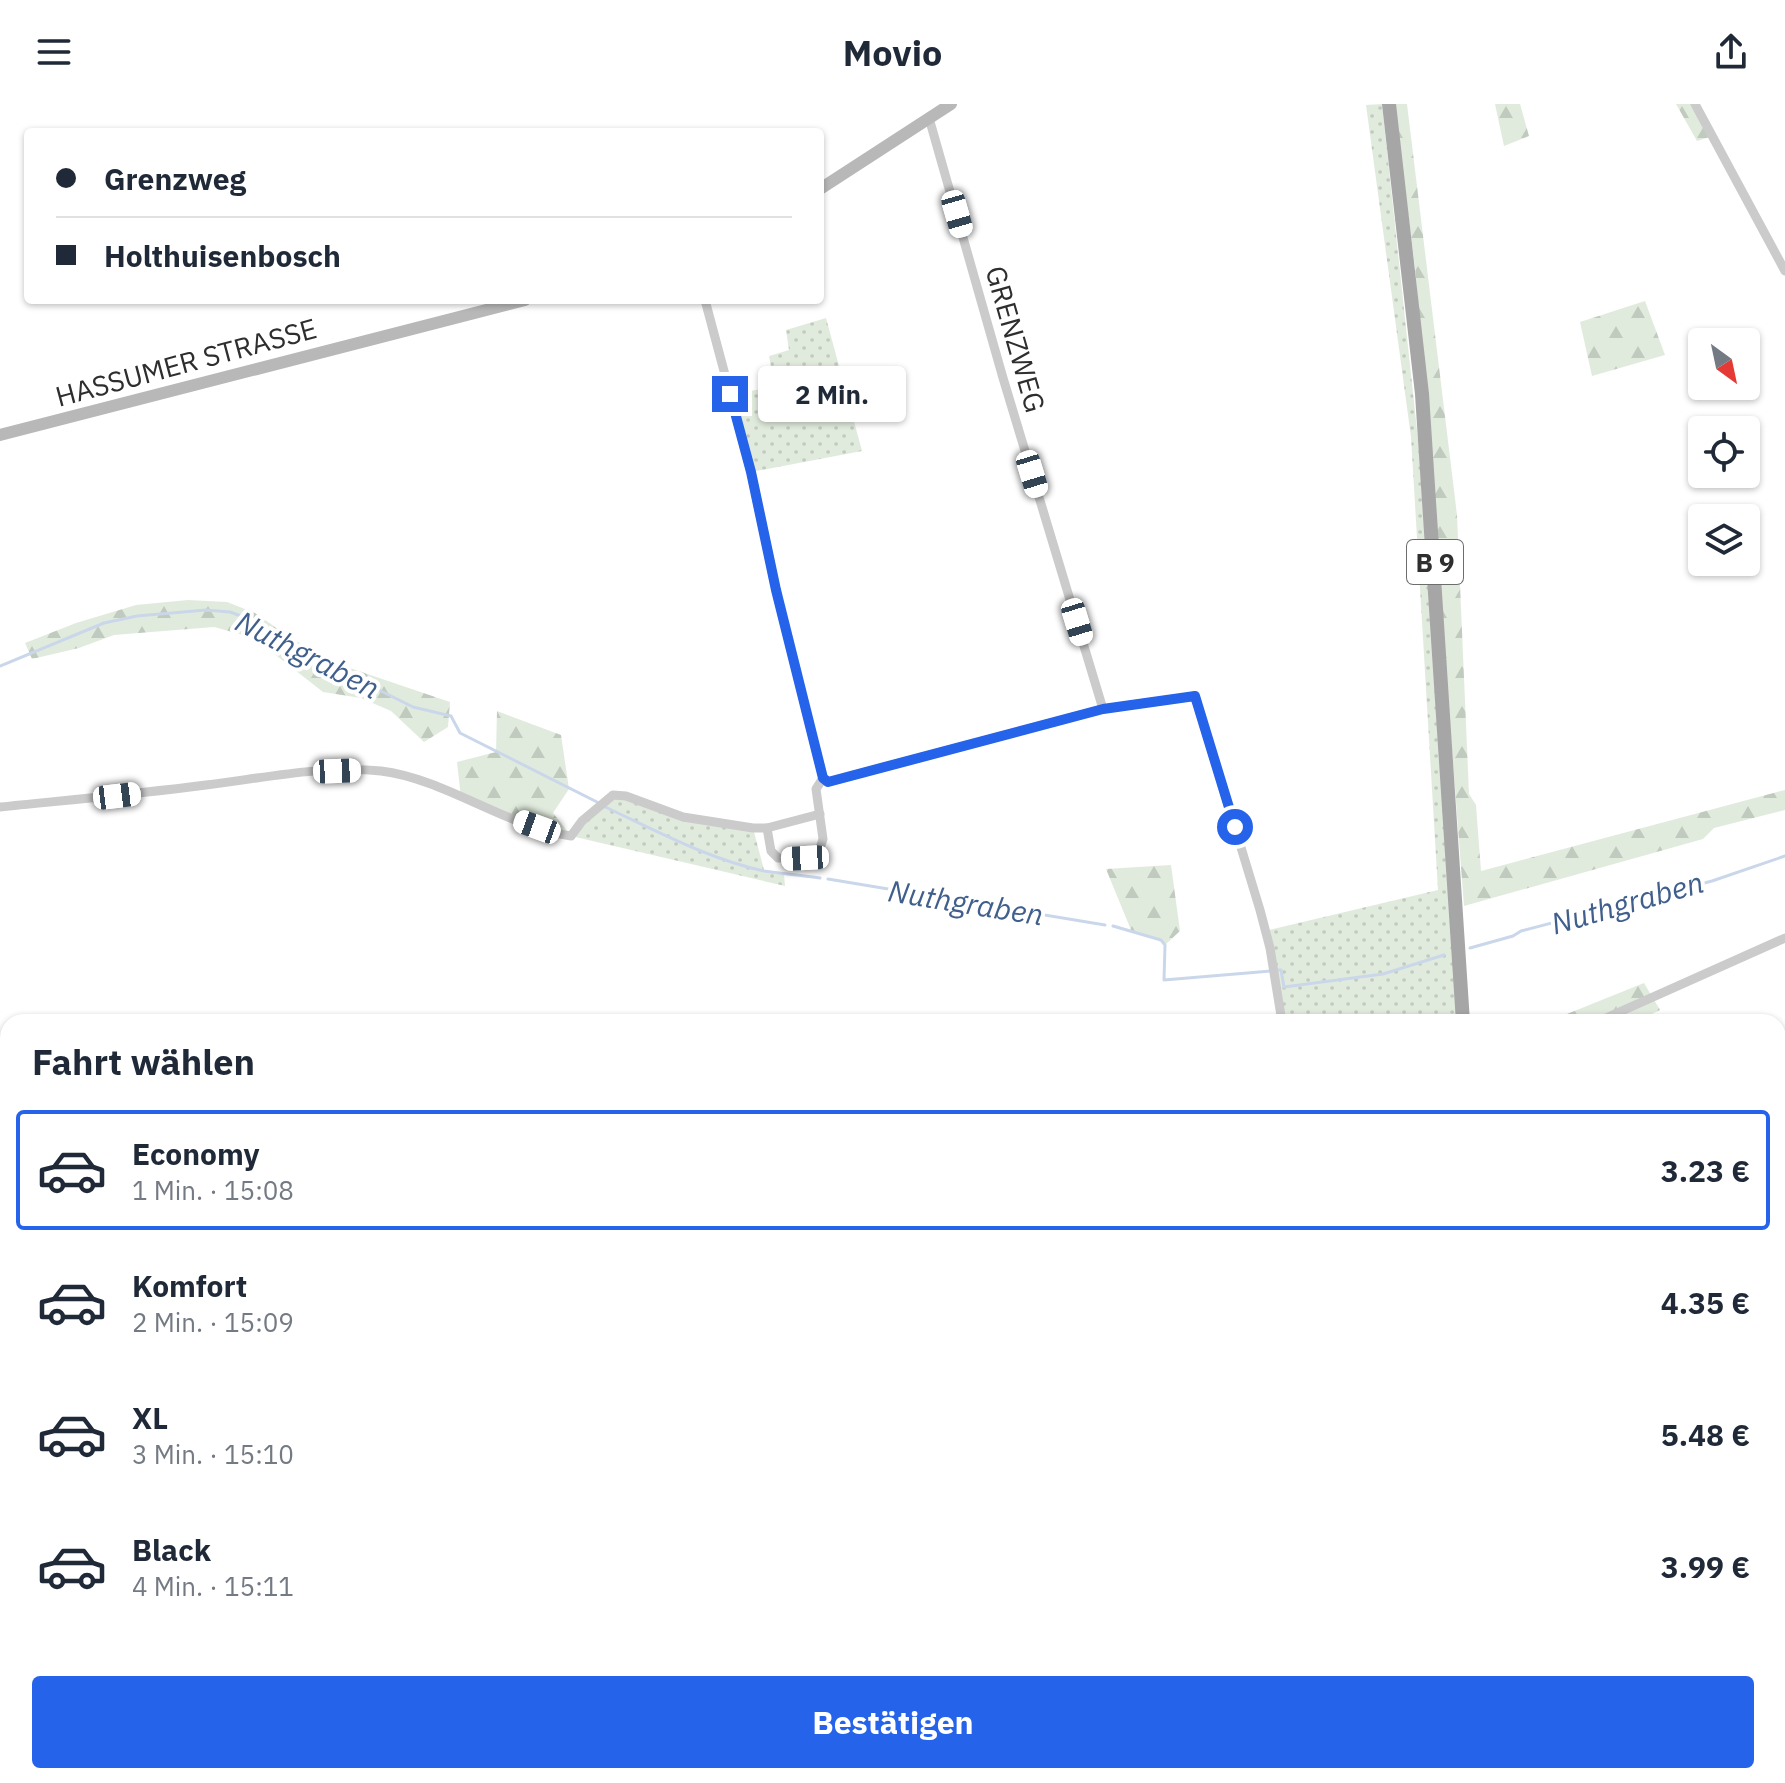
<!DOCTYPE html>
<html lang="de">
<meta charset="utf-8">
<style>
:root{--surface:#fff;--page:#f2f2f3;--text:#1f2937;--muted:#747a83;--line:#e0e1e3;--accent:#2563eb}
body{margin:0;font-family:"IBM Plex Sans",sans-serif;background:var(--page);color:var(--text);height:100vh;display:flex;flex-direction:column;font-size:30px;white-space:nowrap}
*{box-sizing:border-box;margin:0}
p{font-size:26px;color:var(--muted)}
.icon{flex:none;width:44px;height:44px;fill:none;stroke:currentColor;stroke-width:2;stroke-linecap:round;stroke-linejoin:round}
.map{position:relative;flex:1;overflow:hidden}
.drawer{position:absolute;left:0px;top:910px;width:1786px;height:770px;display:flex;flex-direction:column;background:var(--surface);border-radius:24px 24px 0 0;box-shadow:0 2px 6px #0004}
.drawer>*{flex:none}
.top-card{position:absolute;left:24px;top:24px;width:800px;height:176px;border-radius:8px;box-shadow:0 2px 6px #0004;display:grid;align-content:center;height:176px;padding:0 32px;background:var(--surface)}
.needle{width:52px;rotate:147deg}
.fabs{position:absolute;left:1688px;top:224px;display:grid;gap:16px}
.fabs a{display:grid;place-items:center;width:72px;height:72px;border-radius:8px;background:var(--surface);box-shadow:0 2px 6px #0004;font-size:40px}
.end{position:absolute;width:36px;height:36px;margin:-18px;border:10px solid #2563eb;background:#fff;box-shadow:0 0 0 4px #fff}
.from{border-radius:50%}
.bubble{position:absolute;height:56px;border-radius:8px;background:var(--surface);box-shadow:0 2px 6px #0004;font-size:26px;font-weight:700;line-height:56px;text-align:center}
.car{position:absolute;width:24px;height:48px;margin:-24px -12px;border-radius:10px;box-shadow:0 0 6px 2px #0007;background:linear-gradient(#fff 24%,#345 0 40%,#fff 0 76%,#345 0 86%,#fff 0)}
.top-card b{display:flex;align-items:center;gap:28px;height:76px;font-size:30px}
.top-card b+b{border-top:2px solid var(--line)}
.top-card i{width:20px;height:20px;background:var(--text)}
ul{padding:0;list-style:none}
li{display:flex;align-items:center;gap:24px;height:120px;margin:0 16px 12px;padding:0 16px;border:4px solid transparent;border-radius:8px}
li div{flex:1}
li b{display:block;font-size:30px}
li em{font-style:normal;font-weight:700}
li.current{border-color:var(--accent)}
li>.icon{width:72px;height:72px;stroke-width:1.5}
h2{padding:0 32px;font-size:36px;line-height:96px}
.action{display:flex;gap:16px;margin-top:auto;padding:16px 32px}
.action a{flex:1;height:92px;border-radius:8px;background:var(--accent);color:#fff;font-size:32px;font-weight:700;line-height:92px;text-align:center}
header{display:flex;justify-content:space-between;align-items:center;height:104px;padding:0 32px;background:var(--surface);font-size:36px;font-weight:700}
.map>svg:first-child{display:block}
</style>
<header><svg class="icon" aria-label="menu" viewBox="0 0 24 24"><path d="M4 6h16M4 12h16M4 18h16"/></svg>Movio<svg class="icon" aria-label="share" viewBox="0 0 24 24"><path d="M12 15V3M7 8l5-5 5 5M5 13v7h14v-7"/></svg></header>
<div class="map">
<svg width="1785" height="1679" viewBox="0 0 1785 1679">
<defs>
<pattern id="grass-dots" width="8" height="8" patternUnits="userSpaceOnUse" patternTransform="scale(2)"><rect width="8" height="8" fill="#e1ebdd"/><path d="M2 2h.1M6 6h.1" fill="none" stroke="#c1cabe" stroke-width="1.8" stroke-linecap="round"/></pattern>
<pattern id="forest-firs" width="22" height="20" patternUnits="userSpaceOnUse" patternTransform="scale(2)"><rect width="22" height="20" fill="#e1ebdd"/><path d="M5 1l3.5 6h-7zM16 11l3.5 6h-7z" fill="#c1cabe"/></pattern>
</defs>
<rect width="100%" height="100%" fill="#fff"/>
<g fill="url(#grass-dots)">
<polygon points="1382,0 1420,354 1458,918 1282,918 1265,827 1438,786 1411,333 1366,1"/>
<polygon points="826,214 862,347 751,368 730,290 775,283 769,252 789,246 786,226"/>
<polygon points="613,691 683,713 753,724 764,766 784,769 785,782 571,732"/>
<polygon points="1433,1672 1523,1672 1525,1679 1431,1679"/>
</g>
<g fill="url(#forest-firs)">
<polygon points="1394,0 1407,0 1457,411 1469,690 1476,701 1481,767 1785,686 1785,706 1714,724 1703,735 1464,802 1415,163"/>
<polygon points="1495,0 1520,0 1529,32 1504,42"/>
<polygon points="1676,0 1695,0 1713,32 1697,37"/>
<polygon points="1645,197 1665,251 1592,272 1580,218"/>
<polygon points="188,496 227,498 255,509 291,534 338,560 450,598 448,623 424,638 391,607 361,594 323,588 254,534 214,523 114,531 79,544 32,555 25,539 76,519 136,501"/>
<polygon points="497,607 561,631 569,685 553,709 571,732 461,694 457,658 496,648"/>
<polygon points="1171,761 1180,827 1165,841 1161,836 1131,826 1106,765"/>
<polygon points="1644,879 1660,906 1635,918 1547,918"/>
<polygon points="1560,1672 1672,1672 1673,1679 1561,1679"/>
</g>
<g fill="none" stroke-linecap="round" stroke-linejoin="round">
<g stroke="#cad7ea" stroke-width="3">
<polyline points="0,562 104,519 137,512 206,506 230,508 255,517 272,530 364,583 381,587 413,603 451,612 460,629 597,698"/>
<path d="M603,702C655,726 708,755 764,767C783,770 802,771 820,774"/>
<polyline points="828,775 1105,821"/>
<polyline points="1113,822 1161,836 1165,841 1164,876 1271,867"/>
<polyline points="1470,844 1513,832 1521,827 1712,777 1785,752"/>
<polyline points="1277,866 1281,866 1284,883 1383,870 1444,851"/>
</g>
<g stroke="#cbcbcb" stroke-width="9">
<polyline points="1695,0 1785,167"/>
<polyline points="929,14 1003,274 1103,605 1195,592 1260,806 1270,844 1282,918"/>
<polyline points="705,196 751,368 776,486 823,674 828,678 1103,605"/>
<path d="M0,703C69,696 137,690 206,681C263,674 324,661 381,667C446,675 506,723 571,732L582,717L613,691L626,692L683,713L753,724H767L820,710"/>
<polyline points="767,724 771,747 778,754 805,754 819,747 823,735 816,685 823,674"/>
<polyline points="1597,918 1785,834"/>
<polyline points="0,1023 8,1023"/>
<polyline points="0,1093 8,1094"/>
<polyline points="0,1162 8,1165"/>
<polyline points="514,1672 555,1679"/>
<polyline points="98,1679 101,1672"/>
<polyline points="919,1679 921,1672"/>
</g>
<g stroke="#b8b8b8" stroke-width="12">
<polyline points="820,85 951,0"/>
<polyline points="0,331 525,196"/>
<polyline points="0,1553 8,1553"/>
</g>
<g stroke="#a6a6a6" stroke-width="14">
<polyline points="1389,0 1422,290 1463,918"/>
<polyline points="1778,1522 1785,1522"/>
<polyline points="1553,1672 1554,1679"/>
<polyline points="1680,1672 1681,1679"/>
</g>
</g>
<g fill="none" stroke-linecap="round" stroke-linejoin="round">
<polyline stroke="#2563eb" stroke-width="10" points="730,290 751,368 776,486 823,674 828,678 1103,605 1195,592 1235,723"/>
</g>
<g text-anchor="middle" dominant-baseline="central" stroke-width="8" stroke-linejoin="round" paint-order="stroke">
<rect fill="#fff" stroke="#6d6d6d" stroke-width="2" x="1407" y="436" width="56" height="44" rx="6"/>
<g font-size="26" font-weight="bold" fill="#2e2e2e">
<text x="1435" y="458">B 9</text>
</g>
<g font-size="28" fill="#2e2e2e" stroke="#fff">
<text transform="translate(1016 235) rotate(74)">GRENZWEG</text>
<text transform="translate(186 258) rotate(-15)">HASSUMER STRASSE</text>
</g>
<g font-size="30" font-style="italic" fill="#405f8c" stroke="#fff">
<text transform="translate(308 550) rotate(27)">Nuthgraben</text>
<text transform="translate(966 798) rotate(9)">Nuthgraben</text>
<text transform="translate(1627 798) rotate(-16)">Nuthgraben</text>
</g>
</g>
</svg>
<div class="fabs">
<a><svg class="needle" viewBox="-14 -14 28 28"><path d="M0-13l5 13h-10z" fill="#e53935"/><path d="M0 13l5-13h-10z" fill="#747a83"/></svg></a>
<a><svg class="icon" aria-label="locate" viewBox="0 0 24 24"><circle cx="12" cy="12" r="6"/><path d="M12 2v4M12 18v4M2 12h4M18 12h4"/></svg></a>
<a><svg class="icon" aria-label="layers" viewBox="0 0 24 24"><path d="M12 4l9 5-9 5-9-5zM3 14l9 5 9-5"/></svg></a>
</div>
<i class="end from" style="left:1235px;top:723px"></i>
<i class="end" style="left:730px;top:290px"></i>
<div class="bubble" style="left:758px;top:262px;width:148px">2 Min.</div>
<i class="car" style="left:957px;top:110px;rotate:164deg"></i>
<i class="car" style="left:1032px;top:370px;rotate:163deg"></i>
<i class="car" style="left:1077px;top:518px;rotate:163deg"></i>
<i class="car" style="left:337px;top:667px;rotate:88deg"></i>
<i class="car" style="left:117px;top:692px;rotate:83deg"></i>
<i class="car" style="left:537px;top:723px;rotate:290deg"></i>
<i class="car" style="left:805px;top:754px;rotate:267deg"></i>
<div class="top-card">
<b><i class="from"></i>Grenzweg</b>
<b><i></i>Holthuisenbosch</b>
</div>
<section class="drawer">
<h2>Fahrt wählen</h2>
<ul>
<li class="current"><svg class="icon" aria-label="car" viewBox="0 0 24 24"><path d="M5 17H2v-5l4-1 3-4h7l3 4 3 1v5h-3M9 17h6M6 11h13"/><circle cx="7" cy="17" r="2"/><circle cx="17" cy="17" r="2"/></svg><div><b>Economy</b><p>1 Min. · 15:08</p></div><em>3.23 €</em></li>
<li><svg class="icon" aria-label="car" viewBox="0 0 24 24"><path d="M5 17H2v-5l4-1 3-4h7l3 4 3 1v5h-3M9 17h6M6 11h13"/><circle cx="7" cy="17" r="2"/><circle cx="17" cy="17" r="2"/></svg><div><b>Komfort</b><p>2 Min. · 15:09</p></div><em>4.35 €</em></li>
<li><svg class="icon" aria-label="car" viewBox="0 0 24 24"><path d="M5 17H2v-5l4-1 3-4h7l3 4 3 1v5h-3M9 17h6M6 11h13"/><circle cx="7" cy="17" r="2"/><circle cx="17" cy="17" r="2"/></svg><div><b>XL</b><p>3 Min. · 15:10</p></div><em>5.48 €</em></li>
<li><svg class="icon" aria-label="car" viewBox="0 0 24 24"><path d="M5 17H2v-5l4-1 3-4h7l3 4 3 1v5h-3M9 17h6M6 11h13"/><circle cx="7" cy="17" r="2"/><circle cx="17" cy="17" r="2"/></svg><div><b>Black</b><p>4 Min. · 15:11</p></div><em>3.99 €</em></li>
</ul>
<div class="action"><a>Bestätigen</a></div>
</section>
</div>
